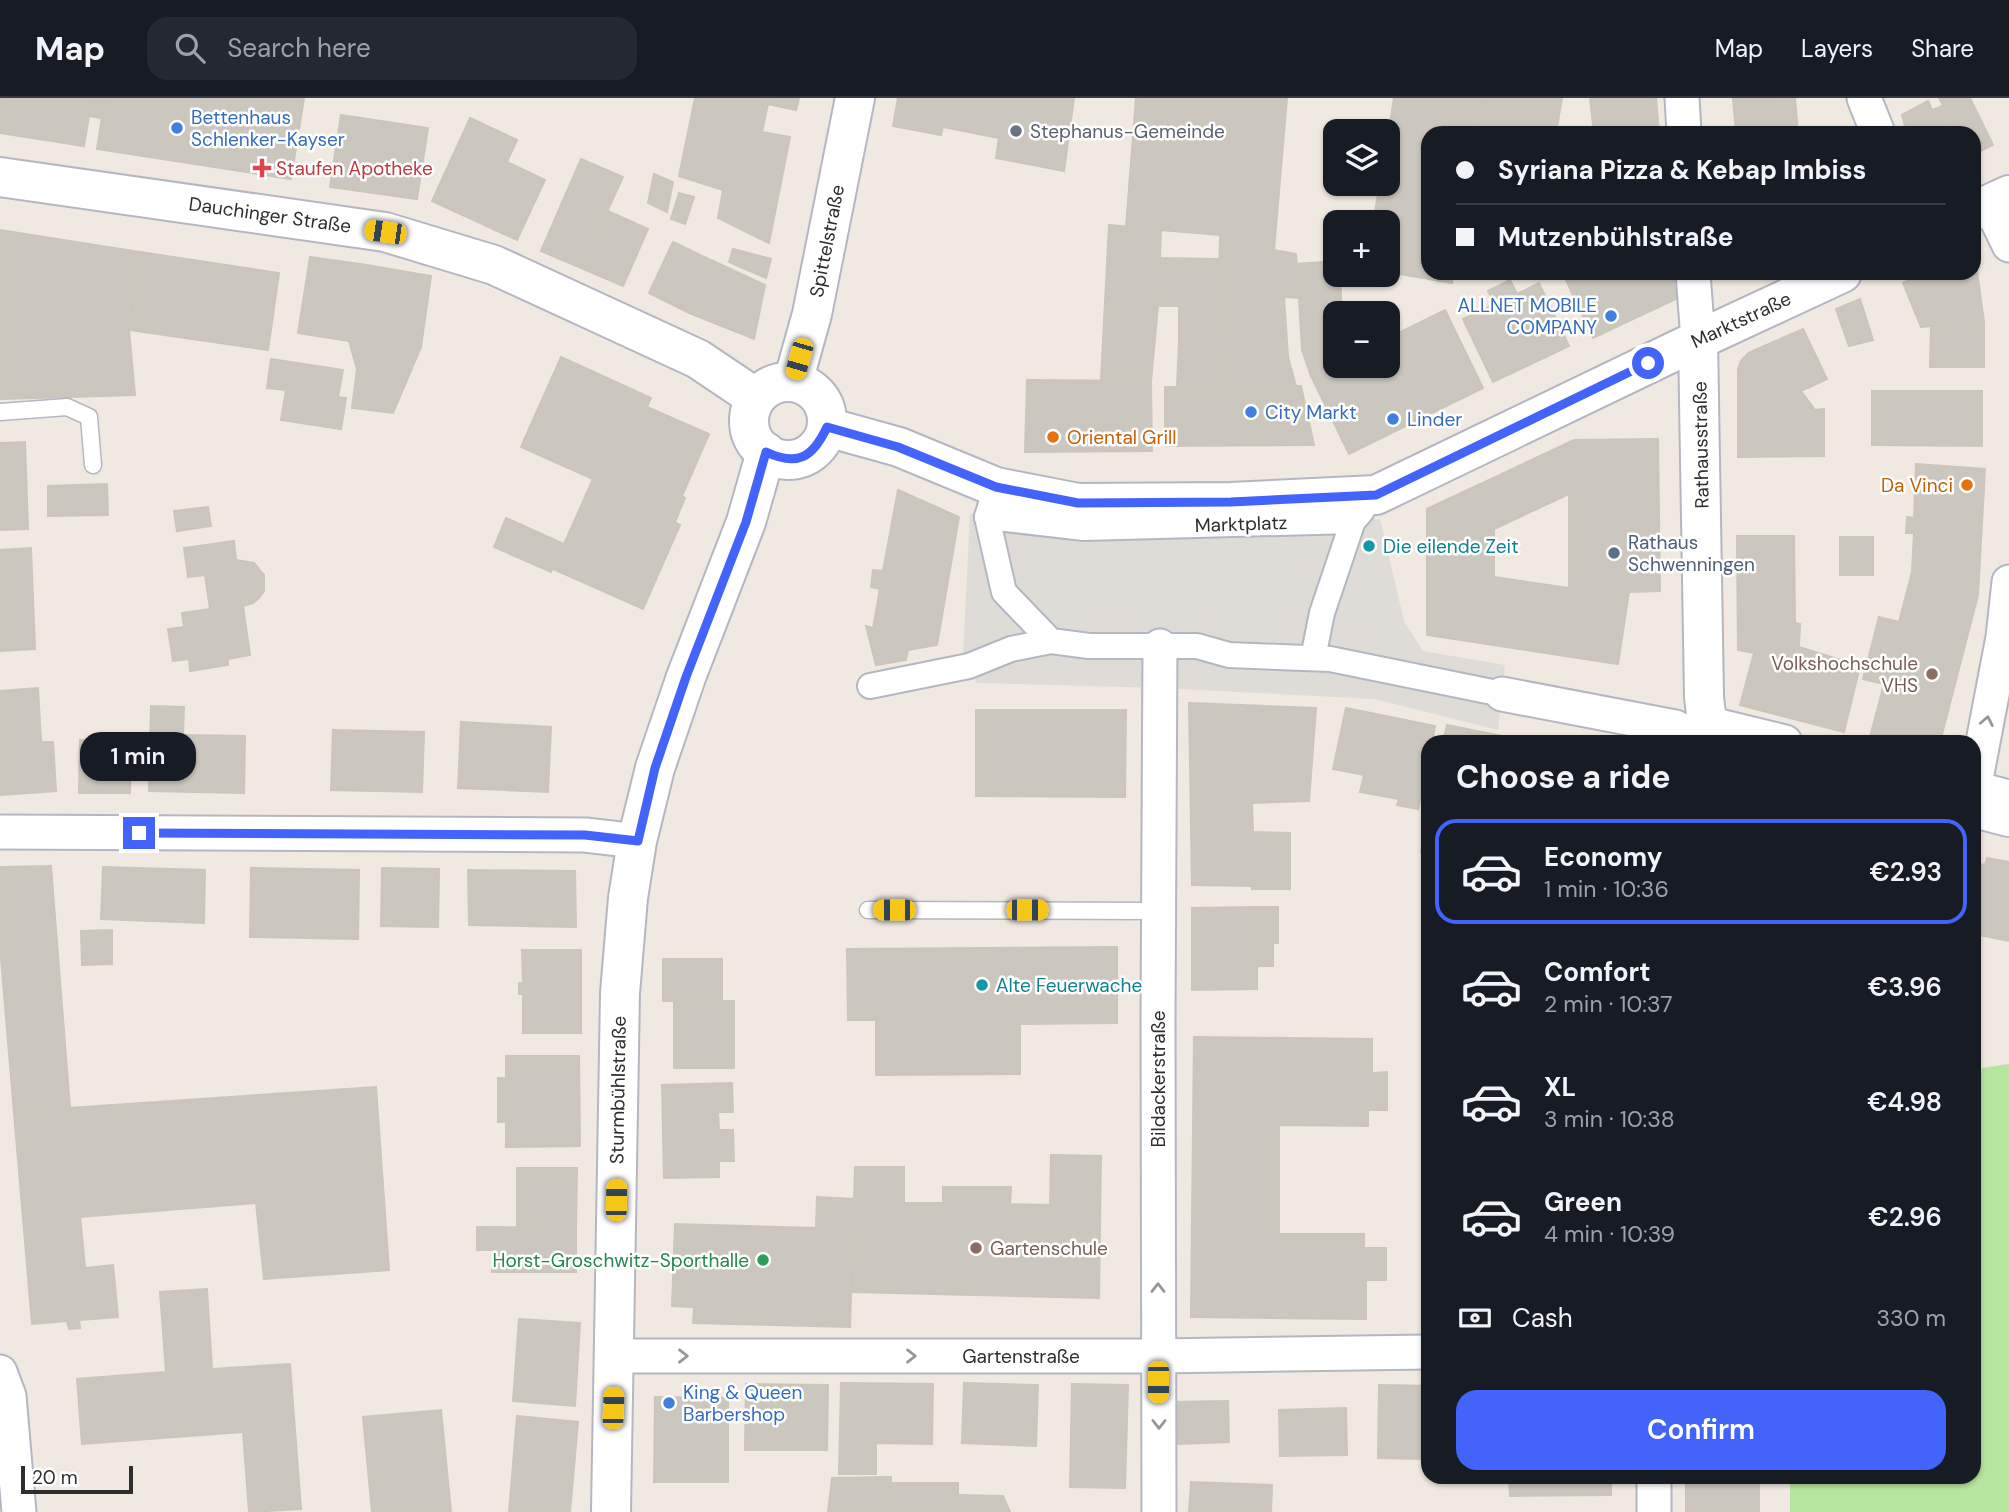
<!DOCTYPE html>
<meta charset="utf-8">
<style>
:root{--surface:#171b24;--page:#242831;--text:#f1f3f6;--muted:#9ea1a6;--line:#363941;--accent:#4264fb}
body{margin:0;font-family:"DM Sans",sans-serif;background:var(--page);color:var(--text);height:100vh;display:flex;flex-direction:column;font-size:26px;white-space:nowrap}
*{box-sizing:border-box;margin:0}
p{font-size:23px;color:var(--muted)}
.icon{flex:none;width:38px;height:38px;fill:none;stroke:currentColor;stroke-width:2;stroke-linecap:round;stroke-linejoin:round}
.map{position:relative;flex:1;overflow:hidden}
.side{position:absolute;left:1421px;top:637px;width:560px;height:749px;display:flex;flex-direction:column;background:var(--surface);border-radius:21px;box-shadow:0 2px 5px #0004}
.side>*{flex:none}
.guide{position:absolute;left:1421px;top:28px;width:560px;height:154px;border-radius:21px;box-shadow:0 2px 5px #0004;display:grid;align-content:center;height:154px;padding:0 35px;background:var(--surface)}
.controls{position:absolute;left:1323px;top:21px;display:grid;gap:14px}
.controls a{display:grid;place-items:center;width:77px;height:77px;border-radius:14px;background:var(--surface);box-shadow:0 2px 5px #0004;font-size:35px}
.scale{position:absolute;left:21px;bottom:18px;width:112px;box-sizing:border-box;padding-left:7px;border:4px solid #2e2e2e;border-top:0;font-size:19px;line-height:24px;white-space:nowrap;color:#2e2e2e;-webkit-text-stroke:5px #fff;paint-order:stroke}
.end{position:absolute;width:32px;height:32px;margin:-16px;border:9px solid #4264fb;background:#fff;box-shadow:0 0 0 4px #fff}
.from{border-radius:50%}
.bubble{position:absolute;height:49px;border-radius:21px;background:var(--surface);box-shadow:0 2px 5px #0004;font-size:23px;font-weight:600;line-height:49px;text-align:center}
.car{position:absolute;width:21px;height:42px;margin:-21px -10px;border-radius:9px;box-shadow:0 0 5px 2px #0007;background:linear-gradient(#f5c518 24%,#345 0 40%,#f5c518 0 76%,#345 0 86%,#f5c518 0)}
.guide b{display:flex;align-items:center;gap:24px;height:66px;font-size:26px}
.guide b+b{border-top:2px solid var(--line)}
.guide i{width:18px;height:18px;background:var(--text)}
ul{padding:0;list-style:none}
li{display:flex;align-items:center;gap:21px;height:105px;margin:0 14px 10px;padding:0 21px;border:4px solid transparent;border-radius:21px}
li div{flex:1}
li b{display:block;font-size:26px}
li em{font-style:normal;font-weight:600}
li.active{border-color:var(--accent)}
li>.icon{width:63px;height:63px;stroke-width:1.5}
h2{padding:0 35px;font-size:32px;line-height:84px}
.pay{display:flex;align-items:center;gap:18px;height:77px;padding:0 35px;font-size:26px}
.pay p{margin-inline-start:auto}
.button{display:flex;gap:14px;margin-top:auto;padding:14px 35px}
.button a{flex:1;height:80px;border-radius:21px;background:var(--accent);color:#fff;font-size:28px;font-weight:600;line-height:80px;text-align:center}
header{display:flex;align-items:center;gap:42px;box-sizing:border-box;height:98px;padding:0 35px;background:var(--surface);border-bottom:2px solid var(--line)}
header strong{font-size:33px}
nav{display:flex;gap:38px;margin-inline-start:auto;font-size:24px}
.search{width:490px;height:63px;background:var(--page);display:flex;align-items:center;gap:18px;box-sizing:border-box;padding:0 24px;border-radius:21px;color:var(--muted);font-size:26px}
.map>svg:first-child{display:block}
</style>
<header>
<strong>Map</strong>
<div class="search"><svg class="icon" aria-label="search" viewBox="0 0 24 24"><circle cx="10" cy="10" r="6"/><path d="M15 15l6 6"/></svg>Search here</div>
<nav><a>Map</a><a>Layers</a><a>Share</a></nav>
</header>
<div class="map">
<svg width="2009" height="1414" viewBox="0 0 2009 1414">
<rect width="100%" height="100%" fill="#efe9e1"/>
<polygon fill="#b6e59e" points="2009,966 2009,1414 1790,1414 1790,1379 1974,1379 1974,1019 1982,970"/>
<polygon fill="#dfdcd8" points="970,416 1084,430 1380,421 1404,523 1423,553 1505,567 1498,632 1374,601 1160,590 977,585 963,555"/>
<g fill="#cbc7bf" stroke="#cbc5ba" stroke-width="2" fill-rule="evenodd">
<polygon points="0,0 92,0 84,48 0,35"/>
<polygon points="92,0 104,0 101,20 89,18"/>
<polygon points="105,0 304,0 291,81 97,51"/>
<polygon points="695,0 799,0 796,12 768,6 762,34 790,39 769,145 718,120 723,92 679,78"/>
<polygon points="898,0 1074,0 1064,73 996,60 999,40 943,29 941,37 893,28"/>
<polygon points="1136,0 1287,0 1274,152 1220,142 1220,137 1126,129"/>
<polygon points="1394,0 1483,0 1477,35 1428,35 1428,175 1454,175 1452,185 1388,174 1388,124 1373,124 1380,86 1388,86 1388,37"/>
<polygon points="1483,0 1562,0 1556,35 1477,35"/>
<polygon points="1590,0 1656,0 1659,35 1594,35"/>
<polygon points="1795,0 1798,35 1736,35 1733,1"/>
<polygon points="1939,0 1970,0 1993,47 1974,56 1974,35 1950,35 1938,10 1943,7"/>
<polygon points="1928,3 1932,12 1938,10 1950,35 1907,35 1902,17"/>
<polygon points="341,17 428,30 417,101 330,89"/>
<polygon points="470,20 517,42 507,64 545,82 517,142 432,103"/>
<polygon points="581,61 623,79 581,170 541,153"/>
<polygon points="654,76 673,84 667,114 648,105"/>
<polygon points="679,95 694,99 685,126 671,121"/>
<polygon points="608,113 648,131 623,188 581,170"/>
<polygon points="1109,127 1161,132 1158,208 1151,283 1101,282"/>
<polygon points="0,132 140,154 129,232 135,297 0,301"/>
<polygon points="1220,142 1296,156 1299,200 1284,199 1288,259 1296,288 1216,289"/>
<polygon points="673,144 713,163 689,215 649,195"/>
<polygon points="733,151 771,161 766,180 729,164"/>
<polygon points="1974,151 1984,224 1921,229 1903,185 1924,175 1974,175"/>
<polygon points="140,154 279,175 268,252 129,232"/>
<polygon points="310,159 361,166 349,243 298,235"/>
<polygon points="1160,160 1219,161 1217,246 1179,245 1179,208 1158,208"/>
<polygon points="713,163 765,187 754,241 689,215"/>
<polygon points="1335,163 1335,177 1340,177 1342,215 1335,215 1335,245 1302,252 1297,166"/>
<polygon points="361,166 431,178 421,249 393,315 352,310 357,271 349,243"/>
<polygon points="1580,175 1673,175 1676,201 1593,240 1566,182"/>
<polygon points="1510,182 1517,196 1539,185 1569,248 1493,284 1463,221 1495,206 1488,193"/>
<polygon points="1860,201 1873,242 1849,248 1836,211"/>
<polygon points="1445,212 1483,290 1349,356 1311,278 1335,266 1388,268 1388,240"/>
<polygon points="1984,224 1984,269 1930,269 1931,228"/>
<polygon points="1803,231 1827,281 1801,293 1815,312 1824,311 1824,358 1738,359 1738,271 1741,263 1748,255"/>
<polygon points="1179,245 1217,246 1216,289 1177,288"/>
<polygon points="1335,245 1335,266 1311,278 1302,252"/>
<polygon points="561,259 651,300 647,309 709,336 682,398 685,400 675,424 680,427 643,511 553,471 593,381 521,349"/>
<polygon points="271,261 343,272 338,299 346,300 341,331 281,322 286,292 267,290"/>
<polygon points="1027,282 1151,283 1152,353 1025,354"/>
<polygon points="1301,288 1314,347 1165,348 1165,289"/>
<polygon points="1872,293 1982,293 1982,348 1872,347"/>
<path d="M1658,341L1660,493L1629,494L1618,566L1427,537V411L1574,342ZM1569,396V490L1494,479V431Z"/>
<polygon points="25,344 28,431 0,432 0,345"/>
<polygon points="1916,366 1985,371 1978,497 1940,644 1887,644 1870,639 1884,586 1863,581 1879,519 1899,524 1912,474 1914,435 1906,435 1907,419 1914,420"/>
<polygon points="107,386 108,417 48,418 48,388"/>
<polygon points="898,392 959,419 937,547 908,552 906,562 876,567 866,528 873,530 880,491 871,489 873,472 883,473"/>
<polygon points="208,409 211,428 177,433 174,413"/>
<polygon points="506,420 564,446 551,474 494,449"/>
<polygon points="1737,438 1794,438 1795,525 1800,526 1799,549 1860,568 1844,634 1740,607 1754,555 1738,552"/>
<rect x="1840" y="439" width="33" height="38"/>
<polygon points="234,443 236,462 254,465 264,477 264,493 259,500 253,505 243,508 250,557 228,561 228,567 190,573 189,561 173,563 168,531 184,529 182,515 210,511 205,477 188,479 184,450"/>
<polygon points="31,450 35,551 0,553 0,452"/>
<polygon points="38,590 41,644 53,644 56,693 0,697 0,593"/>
<polygon points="1189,605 1316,610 1309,703 1252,705 1253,734 1290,735 1290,791 1252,791 1252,788 1192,787"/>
<polygon points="151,608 184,609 183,637 245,638 244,695 149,693"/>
<polygon points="1346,610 1435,628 1432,644 1428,644 1428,664 1418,711 1397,707 1399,701 1360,694 1364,677 1333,671"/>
<polygon points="976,612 1126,612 1125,699 976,698"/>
<polygon points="461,624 551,629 548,694 458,690"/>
<polygon points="1447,627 1532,644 1443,644"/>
<polygon points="333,632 424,634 422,694 331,692"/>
<polygon points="80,642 131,643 130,695 79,695"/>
<polygon points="1428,720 1428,756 1421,754"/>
<polygon points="1987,760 2009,764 2009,843 1974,836 1974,765 1985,767"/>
<polygon points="51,768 70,1010 14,1015 0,848 0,769"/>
<polygon points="103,769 205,772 204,825 101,821"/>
<polygon points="251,770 359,772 358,841 250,839"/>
<polygon points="382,770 439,771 438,829 381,828"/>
<polygon points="468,772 575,773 576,829 469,827"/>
<polygon points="1257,809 1257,891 1192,892 1192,810"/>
<polygon points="1257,809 1278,809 1278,845 1273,845 1273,868 1257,868"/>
<polygon points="112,832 112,866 82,867 81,833"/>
<polygon points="1117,849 1117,925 1020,926 1020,976 876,977 876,922 848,922 847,851"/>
<polygon points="522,852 581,852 581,935 523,935 523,896 519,896 519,885 523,885"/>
<rect x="663" y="861" width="59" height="42"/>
<rect x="674" y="903" width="60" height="67"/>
<polygon points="1194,939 1372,941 1372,975 1387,974 1387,1012 1368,1012 1368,1028 1279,1027 1279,1136 1364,1136 1364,1150 1386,1150 1386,1182 1366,1182 1366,1221 1191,1219"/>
<polygon points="506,958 579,958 580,1048 506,1049 506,1024 498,1024 498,980 506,980"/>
<polygon points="732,985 733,1014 718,1014 719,1032 733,1032 734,1063 719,1063 719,1079 664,1080 662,987"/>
<polygon points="376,989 389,1172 264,1181 256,1105 80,1119 70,1010"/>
<polygon points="70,1010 85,1170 113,1167 118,1219 79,1222 80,1230 69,1231 67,1223 32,1226 14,1015"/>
<polygon points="1051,1057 1101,1058 1099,1200 851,1194 855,1069 904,1069 904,1105 943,1105 943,1089 1011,1089 1010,1106 1050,1107"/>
<polygon points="517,1070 577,1070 576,1130 517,1129"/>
<polygon points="817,1099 854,1101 850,1229 693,1225 694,1209 672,1208 675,1126 816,1130"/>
<polygon points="477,1129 576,1130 576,1174 492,1174 493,1152 477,1152"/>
<polygon points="207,1191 212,1271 290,1266 301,1411 249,1414 243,1334 82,1346 77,1281 166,1274 160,1194"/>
<polygon points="519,1221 580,1225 575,1308 513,1303"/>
<polygon points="841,1285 933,1286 932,1346 876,1345 876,1376 839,1376"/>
<polygon points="964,1285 1038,1287 1036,1348 962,1345"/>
<polygon points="746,1286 828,1287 827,1352 745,1352"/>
<polygon points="1072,1286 1128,1287 1125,1390 1070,1389"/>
<polygon points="1379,1287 1428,1288 1428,1361 1378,1360"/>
<polygon points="655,1299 728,1300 728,1384 654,1384"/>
<polygon points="1228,1303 1229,1344 1178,1346 1177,1304"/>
<polygon points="1346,1310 1347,1357 1280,1358 1279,1312"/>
<polygon points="441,1312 451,1414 372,1414 363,1319"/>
<polygon points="517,1318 578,1324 570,1414 509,1414"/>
<polygon points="891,1379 891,1414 828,1414 832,1380"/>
<polygon points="1509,1379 1611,1379 1611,1397 1510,1398"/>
<rect x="1686" y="1379" width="73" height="35"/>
<polygon points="1191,1384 1272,1387 1271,1414 1189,1414"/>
<rect x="891" y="1385" width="67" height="29"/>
<polygon points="958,1397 1003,1398 1010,1414 958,1414"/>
</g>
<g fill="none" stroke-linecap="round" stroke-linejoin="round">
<g stroke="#b4b7c1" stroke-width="19">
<g id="service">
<polyline points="0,314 67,309 89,319 93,367"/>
<polyline points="868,812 1160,813"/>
</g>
</g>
<g stroke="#b4b7c1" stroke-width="28">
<g id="pedestrian">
<polyline points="996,389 987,419 1004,494 1051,543 1089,548 1197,548 1229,557 1330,561 1502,596"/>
<polyline points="987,419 1084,430 1353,423"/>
<polyline points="1313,560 1322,515 1353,423 1362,413"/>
<polyline points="870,588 969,568 1011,551 1051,543"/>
</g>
</g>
<g stroke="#b4b7c1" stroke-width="37">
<g id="minor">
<polyline points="1682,0 1684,35"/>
<polyline points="1864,0 1878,35"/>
<polyline points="1989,106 2009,147"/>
<polyline points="1693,175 1698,242"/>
<polyline points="1502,596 1675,629 1704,644"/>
<polyline points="1707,625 1785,644"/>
<polyline points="1974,690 2009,699"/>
<polyline points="1974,691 2003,539 2009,484"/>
<polyline points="0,734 585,737 637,743"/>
<polyline points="615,1258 1158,1258 1428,1254"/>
<polyline points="0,1274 9,1298 19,1414"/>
<polyline points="1654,1379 1654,1414"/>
<polyline points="1159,1414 1158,920 1160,548"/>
</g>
</g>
<g stroke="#b4b7c1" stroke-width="42">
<g id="secondary">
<polyline points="0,79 385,134 494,167 698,261 756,300"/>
<polyline points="1974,113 2009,97"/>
<polyline points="1698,242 1704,599 1707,625 1715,644"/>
<polyline points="793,284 812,216 855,0"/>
<circle cx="788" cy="323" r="39"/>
<polyline points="827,329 899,349 996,389 1078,405 1231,404 1376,397 1698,242 1842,175"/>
<polyline points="1974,710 2009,719"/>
<polyline points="611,1414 620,895 628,800 637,743 655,670 686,579 746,424 766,354"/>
</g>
</g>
<use href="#service" stroke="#fff" stroke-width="16"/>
<use href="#pedestrian" stroke="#fff" stroke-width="24"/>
<use href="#minor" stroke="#fff" stroke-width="33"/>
<use href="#secondary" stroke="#fff" stroke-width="38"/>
</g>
<defs><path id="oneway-chevron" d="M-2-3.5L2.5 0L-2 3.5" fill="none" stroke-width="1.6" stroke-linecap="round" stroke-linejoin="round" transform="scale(1.75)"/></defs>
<g stroke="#969696">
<use href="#oneway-chevron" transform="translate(1987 623) rotate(-79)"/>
<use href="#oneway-chevron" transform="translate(1158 1190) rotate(-90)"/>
<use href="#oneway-chevron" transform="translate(683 1258)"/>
<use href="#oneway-chevron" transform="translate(911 1258)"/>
<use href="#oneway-chevron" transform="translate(1159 1326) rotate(90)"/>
</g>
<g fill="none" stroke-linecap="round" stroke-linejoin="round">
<path stroke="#4264fb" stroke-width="9" d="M139,735L585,737L638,743L655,670L686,579L746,424L766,354C798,369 813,359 827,329L898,349L996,389L1078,405L1231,404L1376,397L1648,265"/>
</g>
<g fill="#3f7fe0" stroke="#fff" stroke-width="2.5">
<circle cx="177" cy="30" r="7"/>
<circle cx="1611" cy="218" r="7"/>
<circle cx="1251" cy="314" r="7"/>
<circle cx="1393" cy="321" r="7"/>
<circle cx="669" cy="1305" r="7"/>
</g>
<circle fill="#6b7280" stroke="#fff" stroke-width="2.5" cx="1016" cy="33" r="7"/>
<path fill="#e0444e" stroke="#fff" stroke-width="2.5" d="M258.5 59.5h7v7h7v7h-7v7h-7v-7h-7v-7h7z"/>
<g fill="#e8710a" stroke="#fff" stroke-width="2.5">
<circle cx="1053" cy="339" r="7"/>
<circle cx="1967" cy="387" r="7"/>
</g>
<g fill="#0f9aa8" stroke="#fff" stroke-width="2.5">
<circle cx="1369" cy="448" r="7"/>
<circle cx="982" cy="887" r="7"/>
</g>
<circle fill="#5c6f8a" stroke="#fff" stroke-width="2.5" cx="1614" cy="455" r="7"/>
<g fill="#8d6e63" stroke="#fff" stroke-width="2.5">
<circle cx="1932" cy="576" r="7"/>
<circle cx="976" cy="1150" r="7"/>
</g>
<circle fill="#2e9e5b" stroke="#fff" stroke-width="2.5" cx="763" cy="1162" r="7"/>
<g text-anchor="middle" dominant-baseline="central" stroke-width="5" stroke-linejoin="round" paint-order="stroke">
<g font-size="19" fill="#366cbe" stroke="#fff" text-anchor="start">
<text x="191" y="19">Bettenhaus<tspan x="191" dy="22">Schlenker-Kayser</tspan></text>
<text x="1597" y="207" text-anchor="end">ALLNET MOBILE<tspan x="1597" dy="22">COMPANY</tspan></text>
<text x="1265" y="314">City Markt</text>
<text x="1407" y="321">Linder</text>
<text x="683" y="1294">King &amp; Queen<tspan x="683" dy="22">Barbershop</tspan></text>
</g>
<g font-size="19" fill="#5b616d" stroke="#fff" text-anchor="start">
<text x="1030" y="33">Stephanus-Gemeinde</text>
</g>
<g font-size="19" fill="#be3a42" stroke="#fff" text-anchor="start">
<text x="276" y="70">Staufen Apotheke</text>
</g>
<g font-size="19" fill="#2e2e2e" stroke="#fff">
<text transform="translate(270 117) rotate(8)">Dauchinger Straße</text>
<text transform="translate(827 143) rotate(-79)">Spittelstraße</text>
<text transform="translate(1741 222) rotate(-25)">Marktstraße</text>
<text transform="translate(1701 347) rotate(-91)">Rathausstraße</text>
<text transform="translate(1241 426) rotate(-2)">Marktplatz</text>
<text transform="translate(1158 981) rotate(-90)">Bildackerstraße</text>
<text transform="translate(618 992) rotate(-89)">Sturmbühlstraße</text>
<text x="1021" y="1258">Gartenstraße</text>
</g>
<g font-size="19" fill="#c56008" stroke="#fff" text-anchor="start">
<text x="1067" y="339">Oriental Grill</text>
<text x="1953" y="387" text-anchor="end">Da Vinci</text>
</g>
<g font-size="19" fill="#4e5e75" stroke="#fff" text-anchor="start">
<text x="1628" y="444">Rathaus<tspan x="1628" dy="22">Schwenningen</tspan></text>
</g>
<g font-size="19" fill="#0d838f" stroke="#fff" text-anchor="start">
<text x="1383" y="448">Die eilende Zeit</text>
<text x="996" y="887">Alte Feuerwache</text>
</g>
<g font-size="19" fill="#785e54" stroke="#fff" text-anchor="end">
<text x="1918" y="565">Volkshochschule<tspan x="1918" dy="22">VHS</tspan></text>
<text x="990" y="1150" text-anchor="start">Gartenschule</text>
</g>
<g font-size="19" fill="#27864d" stroke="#fff" text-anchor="end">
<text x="749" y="1162">Horst-Groschwitz-Sporthalle</text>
</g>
</g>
</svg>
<div class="controls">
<a><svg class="icon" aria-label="layers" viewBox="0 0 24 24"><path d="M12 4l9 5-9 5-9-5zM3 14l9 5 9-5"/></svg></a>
<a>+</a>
<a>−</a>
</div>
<div class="scale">20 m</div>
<i class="end from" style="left:1648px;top:265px"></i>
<i class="end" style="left:139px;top:735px"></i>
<div class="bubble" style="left:80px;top:634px;width:116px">1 min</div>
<i class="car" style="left:385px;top:134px;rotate:278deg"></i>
<i class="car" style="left:799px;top:261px;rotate:196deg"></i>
<i class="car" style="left:894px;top:812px;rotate:270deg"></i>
<i class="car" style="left:1027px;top:812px;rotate:90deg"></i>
<i class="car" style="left:616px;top:1102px;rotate:1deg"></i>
<i class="car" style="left:1158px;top:1284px;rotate:180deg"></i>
<i class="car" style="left:613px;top:1310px;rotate:2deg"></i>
<div class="guide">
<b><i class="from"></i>Syriana Pizza &amp; Kebap Imbiss</b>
<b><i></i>Mutzenbühlstraße</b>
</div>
<section class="side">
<h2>Choose a ride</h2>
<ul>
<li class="active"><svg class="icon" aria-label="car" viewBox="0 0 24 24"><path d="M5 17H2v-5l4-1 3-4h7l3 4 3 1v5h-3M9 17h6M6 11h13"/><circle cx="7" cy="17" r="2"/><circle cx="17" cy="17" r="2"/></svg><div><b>Economy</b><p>1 min · 10:36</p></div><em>€2.93</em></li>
<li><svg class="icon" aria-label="car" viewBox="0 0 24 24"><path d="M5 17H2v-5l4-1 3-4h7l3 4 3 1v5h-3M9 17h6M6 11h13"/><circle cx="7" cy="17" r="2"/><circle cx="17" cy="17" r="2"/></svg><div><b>Comfort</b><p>2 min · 10:37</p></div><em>€3.96</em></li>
<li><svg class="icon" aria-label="car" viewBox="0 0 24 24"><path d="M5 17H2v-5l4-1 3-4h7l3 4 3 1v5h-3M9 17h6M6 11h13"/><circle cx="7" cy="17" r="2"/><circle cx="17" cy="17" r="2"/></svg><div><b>XL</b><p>3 min · 10:38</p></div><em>€4.98</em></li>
<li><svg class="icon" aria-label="car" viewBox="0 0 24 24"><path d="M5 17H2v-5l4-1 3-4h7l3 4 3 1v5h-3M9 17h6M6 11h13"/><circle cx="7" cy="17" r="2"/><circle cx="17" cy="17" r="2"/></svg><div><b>Green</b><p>4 min · 10:39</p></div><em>€2.96</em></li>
</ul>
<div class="pay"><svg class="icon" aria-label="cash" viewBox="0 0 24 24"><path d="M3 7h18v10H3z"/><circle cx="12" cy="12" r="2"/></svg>Cash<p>330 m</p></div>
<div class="button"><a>Confirm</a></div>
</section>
</div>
